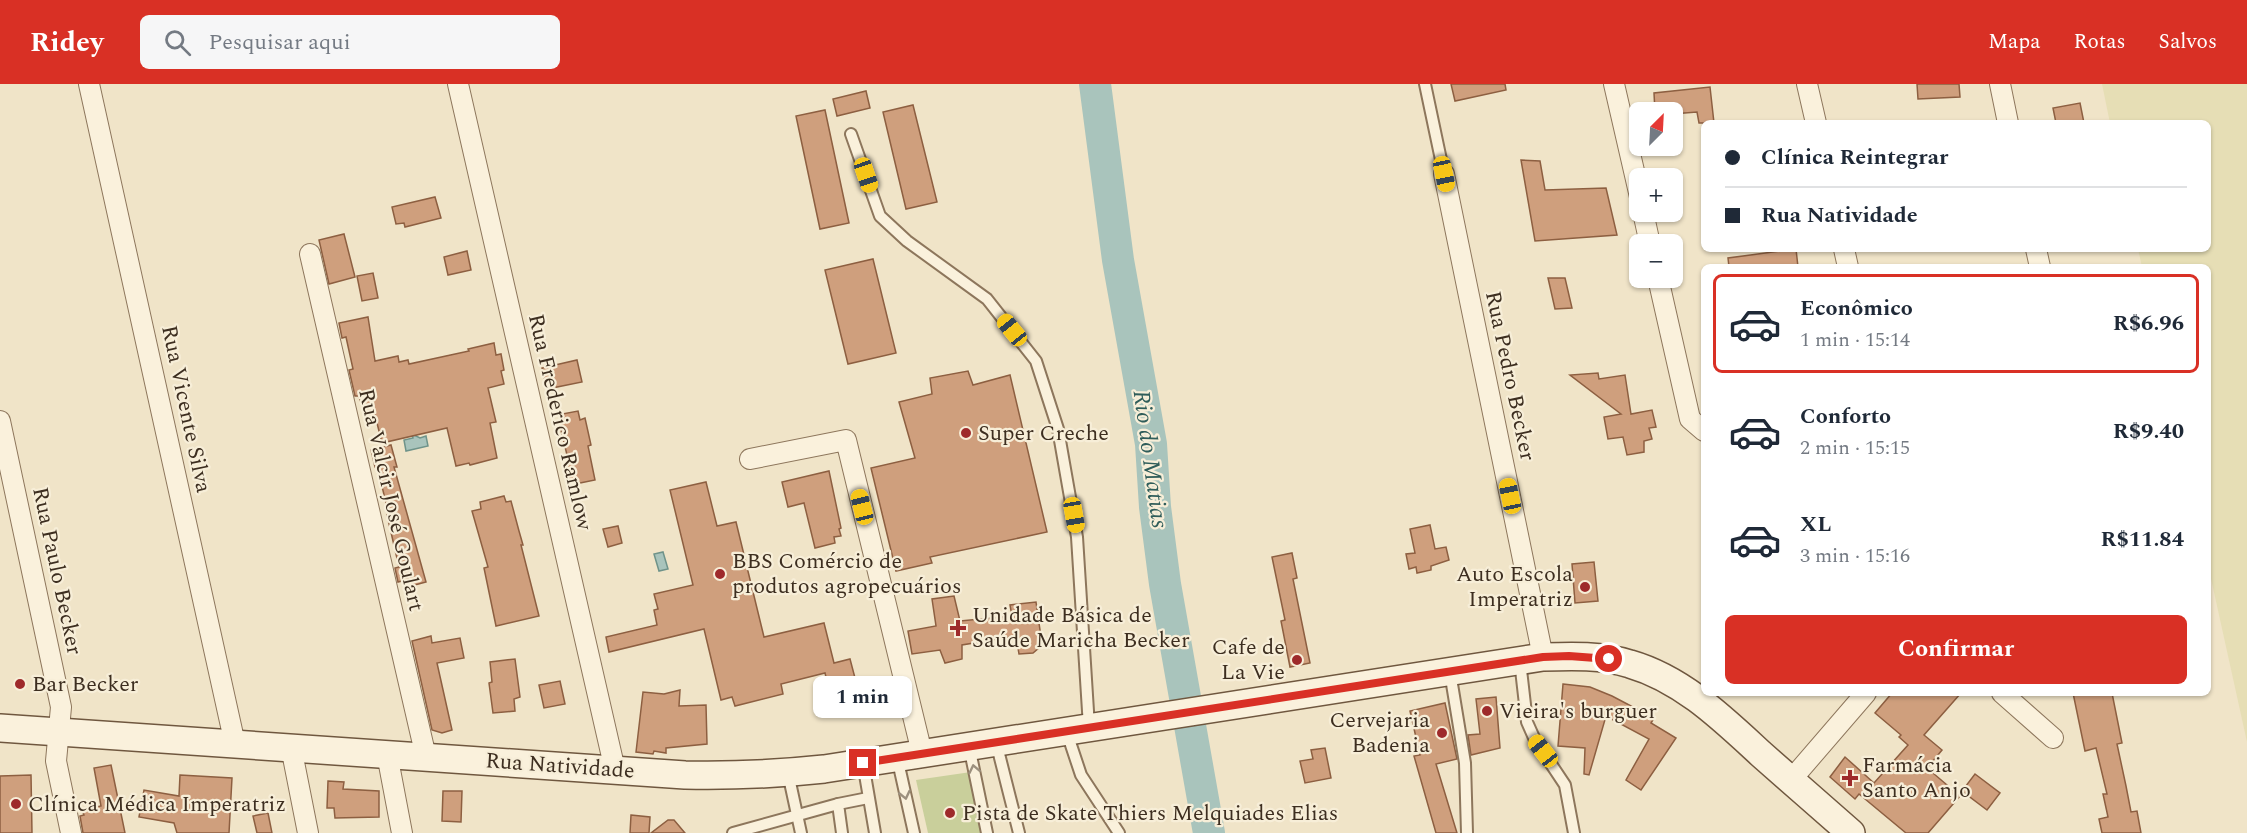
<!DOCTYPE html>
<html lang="pt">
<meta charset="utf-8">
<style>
:root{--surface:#fff;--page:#f6f6f7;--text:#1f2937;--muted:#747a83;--line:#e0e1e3;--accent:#d93025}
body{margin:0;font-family:Spectral,serif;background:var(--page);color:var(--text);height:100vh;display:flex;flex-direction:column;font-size:22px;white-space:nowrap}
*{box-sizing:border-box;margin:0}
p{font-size:20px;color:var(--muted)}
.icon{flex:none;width:33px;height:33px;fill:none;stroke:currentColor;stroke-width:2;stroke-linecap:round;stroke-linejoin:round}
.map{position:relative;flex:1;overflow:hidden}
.drawer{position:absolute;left:1701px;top:180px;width:510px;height:432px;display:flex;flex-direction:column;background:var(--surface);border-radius:9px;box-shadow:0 2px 4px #0004}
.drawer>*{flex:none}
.top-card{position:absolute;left:1701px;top:36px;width:510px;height:132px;border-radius:9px;box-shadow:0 2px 4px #0004;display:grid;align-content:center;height:132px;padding:0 24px;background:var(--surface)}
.needle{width:39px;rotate:24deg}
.tools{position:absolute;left:1629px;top:18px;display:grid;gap:12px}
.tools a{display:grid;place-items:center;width:54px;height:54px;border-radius:9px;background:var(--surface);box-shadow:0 2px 4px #0004;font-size:30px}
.end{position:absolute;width:27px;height:27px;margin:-14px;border:8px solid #d93025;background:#fff;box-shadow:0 0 0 3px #fff}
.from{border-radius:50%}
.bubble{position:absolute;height:42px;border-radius:9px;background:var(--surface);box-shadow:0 2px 4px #0004;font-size:20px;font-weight:700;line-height:42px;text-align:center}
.car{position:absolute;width:18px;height:36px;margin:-18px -9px;border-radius:8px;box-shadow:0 0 4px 2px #0007;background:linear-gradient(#f5c518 24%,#345 0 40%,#f5c518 0 76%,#345 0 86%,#f5c518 0)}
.top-card b{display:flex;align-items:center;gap:21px;height:57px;font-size:22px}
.top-card b+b{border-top:2px solid var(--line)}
.top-card i{width:15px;height:15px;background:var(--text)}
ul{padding:10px 0 0;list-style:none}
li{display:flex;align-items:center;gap:18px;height:99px;margin:0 12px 9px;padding:0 12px;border:3px solid transparent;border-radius:9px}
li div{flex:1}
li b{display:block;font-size:22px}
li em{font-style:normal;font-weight:700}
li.on{border-color:var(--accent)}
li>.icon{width:54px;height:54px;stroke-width:1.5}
.cta{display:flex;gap:12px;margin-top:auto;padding:12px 24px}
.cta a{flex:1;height:69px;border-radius:9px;background:var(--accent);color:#fff;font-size:24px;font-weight:700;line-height:69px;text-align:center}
header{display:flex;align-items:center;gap:36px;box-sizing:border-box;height:84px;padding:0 30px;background:var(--accent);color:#fff}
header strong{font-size:28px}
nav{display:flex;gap:33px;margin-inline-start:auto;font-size:21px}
.search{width:420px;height:54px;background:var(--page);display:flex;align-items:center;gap:15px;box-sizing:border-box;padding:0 21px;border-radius:9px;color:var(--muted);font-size:22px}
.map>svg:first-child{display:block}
</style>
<header>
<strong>Ridey</strong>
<div class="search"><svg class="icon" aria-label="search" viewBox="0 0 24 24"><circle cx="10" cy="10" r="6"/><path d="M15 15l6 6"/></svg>Pesquisar aqui</div>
<nav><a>Mapa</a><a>Rotas</a><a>Salvos</a></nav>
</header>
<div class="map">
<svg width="2247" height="749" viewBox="0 0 2247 749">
<rect width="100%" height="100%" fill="#f0e4c8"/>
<polygon fill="#e6deb5" points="2102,0 2247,0 2247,658 2208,481 2208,183 2142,183 2138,165 2208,165 2208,39 2110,39"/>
<polygon fill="#c9cf9b" points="971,688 983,749 928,749 916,696"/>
<g fill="#a9c4bc" stroke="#6f938a" stroke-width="1.5">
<polygon points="412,350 420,354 426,352 428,362 406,367 404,356 413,354"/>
<polygon points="663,468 668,485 659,487 654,470"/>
</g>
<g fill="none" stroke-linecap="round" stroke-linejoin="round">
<polyline stroke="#a9c4bc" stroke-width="32" points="1095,0 1118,176 1151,360 1155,423 1165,500 1209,749"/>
</g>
<g fill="#cf9f7d" stroke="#8d5f41" stroke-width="1.5">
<polygon points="1451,0 1505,0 1506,6 1455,17"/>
<polygon points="1917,0 1959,0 1960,13 1918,15"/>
<polygon points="1710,3 1714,39 1699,39 1697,28 1672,30 1655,28 1654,9"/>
<polygon points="866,7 870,24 837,32 833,15"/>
<polygon points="2080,19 2084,39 2056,39 2053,24"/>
<polygon points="913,21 937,118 906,125 883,28"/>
<polygon points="825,26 849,139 820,145 796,32"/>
<polygon points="1521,76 1540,77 1545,106 1606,104 1617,151 1535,157"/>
<polygon points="435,113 441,134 405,143 404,139 396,140 392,123"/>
<polygon points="344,150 355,193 329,200 319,156"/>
<polygon points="1796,165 1798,183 1729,183 1728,174"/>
<polygon points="467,167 471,186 448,191 444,173"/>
<polygon points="873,175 896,269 848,280 825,186"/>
<polygon points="373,189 378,214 362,217 357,192"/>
<polygon points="1548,194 1565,194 1572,224 1555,225"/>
<polygon points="368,233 375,277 398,272 399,278 408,276 409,280 469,267 468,265 494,259 496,271 501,270 504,286 501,287 504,300 488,304 496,338 490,339 497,374 470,381 469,379 456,382 447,344 382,359 375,331 365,334 359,312 355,312 349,286 353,285 346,253 342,254 339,239"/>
<polygon points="577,276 582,298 547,305 542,284"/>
<polygon points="968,287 973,301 1010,291 1047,448 930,473 932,479 896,487 871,384 915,374 899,318 932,310 930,294"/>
<polygon points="1598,289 1599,295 1625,291 1631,330 1652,326 1656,343 1649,344 1652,355 1644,357 1644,368 1627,371 1623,353 1608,355 1604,333 1621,330 1570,291"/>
<polygon points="578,327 580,336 585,334 591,361 588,362 595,396 570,401 565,376 568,375 559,338 563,337 562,330"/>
<polygon points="391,361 397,383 394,383 426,498 411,502 409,495 398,498 395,484 399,483 387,431 389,431 377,382 375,383 371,366"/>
<polygon points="829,387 841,444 839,445 841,452 834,453 835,459 815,464 804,419 788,423 782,398"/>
<polygon points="706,398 717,442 736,438 764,553 824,539 834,579 850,575 860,613 832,619 825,589 781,600 783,610 735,622 732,613 721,616 704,545 609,568 606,553 657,541 654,526 658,525 654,510 693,501 670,406"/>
<polygon points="504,412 506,418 511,417 519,447 523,461 521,461 539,532 496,542 484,484 488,483 472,427 481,425 480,418"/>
<polygon points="1430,441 1435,465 1446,463 1449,476 1431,482 1431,486 1417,489 1416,483 1409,485 1406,470 1415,469 1410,445"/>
<polygon points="618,442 622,459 608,463 603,445"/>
<polygon points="1292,469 1297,494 1293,495 1310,579 1290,583 1281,537 1285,536 1272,473"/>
<polygon points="1594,478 1598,517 1575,519 1572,480"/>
<polygon points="954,512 960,537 1012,532 1010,521 1036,518 1042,560 1040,563 1033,569 1019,570 1016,552 962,561 962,575 945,579 940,566 912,570 908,547 936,542 932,515"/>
<polygon points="431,552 432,559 460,554 464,574 437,579 452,646 442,649 432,646 412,557"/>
<polygon points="515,575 520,613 514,615 515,627 493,629 489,599 492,598 490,578"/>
<polygon points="560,597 565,620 544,624 539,601"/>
<polygon points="1563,600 1590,603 1612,612 1654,634 1651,639 1676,654 1641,706 1626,696 1649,655 1606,632 1589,691 1584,690 1585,664 1558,662"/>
<polygon points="680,606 679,622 706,621 707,660 666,664 666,669 654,667 653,670 636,668 643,608 664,610"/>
<polygon points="1892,609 1961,609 1924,651 1942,666 1927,684 1960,712 1928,749 1906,749 1859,710 1855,715 1830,693 1845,673 1874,699 1908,661 1899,653 1901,651 1875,629"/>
<polygon points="2073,609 2112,609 2122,659 2117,660 2126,702 2131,728 2137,727 2141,749 2102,749 2099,735 2108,733 2103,710 2107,710 2096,664 2085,667"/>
<polygon points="1496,613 1500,664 1471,671 1468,651 1480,650 1476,615"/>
<polygon points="1445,619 1457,675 1436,680 1457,749 1436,749 1414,672 1420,671 1410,627"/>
<polygon points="1325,664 1331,694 1305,699 1300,677 1313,675 1311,666"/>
<polygon points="111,681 125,749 83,749 80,732 84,731 82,726 101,722 94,684"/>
<polygon points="1975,690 2000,709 1987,726 1962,707"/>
<polygon points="31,691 32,749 0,749 0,692"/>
<polygon points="180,691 232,694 229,749 177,749 174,739 139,733 144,706 179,712"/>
<polygon points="328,697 344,698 343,705 379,707 379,733 335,734 334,724 327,724"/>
<polygon points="443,707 462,707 461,738 442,737"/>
<polygon points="268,729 272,749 257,749 253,732"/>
<polygon points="631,731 650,733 649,749 630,749"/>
<polygon points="668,736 674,736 685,749 651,749"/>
</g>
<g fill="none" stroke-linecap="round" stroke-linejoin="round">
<g stroke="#8d765c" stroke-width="14">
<g id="lane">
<polyline points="1425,0 1444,90"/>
<polyline points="851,50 880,132 907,157 987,215 1036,277 1058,345 1077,453 1089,643"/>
<polyline points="1520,577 1527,638 1535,656 1565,701 1574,749"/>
<polyline points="1450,588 1465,679 1467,749"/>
<polyline points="1067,649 1081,691 1119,749"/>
<polyline points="996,658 1019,749"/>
<polyline points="969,662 987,749"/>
<polyline points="897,673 914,749"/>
<polyline points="863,679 875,749"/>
<polyline points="788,689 801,749"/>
<polyline points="733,749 838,720"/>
<polyline points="842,749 838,720 868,714"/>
</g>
</g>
<g stroke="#8d765c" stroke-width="22">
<g id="street">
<polyline points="89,0 235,660"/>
<polyline points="458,0 615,686"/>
<polyline points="1614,0 1640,113"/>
<polyline points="1807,0 1816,39"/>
<polyline points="2000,0 2008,39"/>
<polyline points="1444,90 1543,573"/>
<polyline points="1643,128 1650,160"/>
<polyline points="1844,165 1848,183"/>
<polyline points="2036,165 2040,183"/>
<polyline points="310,170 426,673"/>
<polyline points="1658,194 1690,335 1704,347"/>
<polyline points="0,337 61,623 56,677 71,749"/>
<polyline points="750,375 846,356 922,669"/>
<polyline points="2002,609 2053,654"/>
<polyline points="291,663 308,749"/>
<polyline points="387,670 402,749"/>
<polyline points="1791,696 1866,609"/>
</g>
</g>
<g stroke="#6f573f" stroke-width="30">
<path id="secondary" d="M0,644L685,691C732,692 777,690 824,685L1543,573C1572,572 1602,571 1630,580C1682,595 1722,634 1761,670C1791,696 1821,723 1851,749"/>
</g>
<use href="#lane" stroke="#faf1dc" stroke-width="10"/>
<use href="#street" stroke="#faf1dc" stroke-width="20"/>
<use href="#secondary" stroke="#faf1dc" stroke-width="27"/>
</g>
<defs><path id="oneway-chevron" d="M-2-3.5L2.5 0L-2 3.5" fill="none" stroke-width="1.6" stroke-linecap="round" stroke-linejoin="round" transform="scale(1.5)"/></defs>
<g stroke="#9c907e">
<use href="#oneway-chevron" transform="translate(974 685) rotate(-102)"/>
<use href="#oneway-chevron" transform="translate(905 711) rotate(77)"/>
</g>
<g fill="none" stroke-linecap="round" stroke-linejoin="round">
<polyline stroke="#d93025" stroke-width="8" points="863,679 1543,573 1569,572 1609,575"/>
</g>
<g fill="#9e2a2b" stroke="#f7eed8" stroke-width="2">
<circle cx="966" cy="349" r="6"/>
<circle cx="720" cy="490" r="6"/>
<circle cx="1585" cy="503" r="6"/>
<path d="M955 535h6v6h6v6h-6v6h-6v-6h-6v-6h6z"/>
<circle cx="1297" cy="576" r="6"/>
<circle cx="20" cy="600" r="6"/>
<circle cx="1487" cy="627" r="6"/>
<circle cx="1442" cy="649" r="6"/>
<path d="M1847 685h6v6h6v6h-6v6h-6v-6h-6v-6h6z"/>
<circle cx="16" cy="720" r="6"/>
<circle cx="950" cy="729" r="6"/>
</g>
<g text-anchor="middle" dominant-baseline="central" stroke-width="4.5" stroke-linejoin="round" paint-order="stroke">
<g font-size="22" fill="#3d2e20" stroke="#f7eed8">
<text transform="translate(1510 292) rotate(78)">Rua Pedro Becker</text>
<text transform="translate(186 325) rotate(78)">Rua Vicente Silva</text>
<text transform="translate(560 338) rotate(77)">Rua Frederico Ramlow</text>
<text transform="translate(391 416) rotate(77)">Rua Valcir José Goulart</text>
<text transform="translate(57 487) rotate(78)">Rua Paulo Becker</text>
<text transform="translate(560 682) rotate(4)">Rua Natividade</text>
</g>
<g font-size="22" fill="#3d2e20" stroke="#f7eed8" text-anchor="start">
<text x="978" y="349">Super Creche</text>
<text x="732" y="477">BBS Comércio de<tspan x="732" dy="25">produtos agropecuários</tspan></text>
<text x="1573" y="490" text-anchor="end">Auto Escola<tspan x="1573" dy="25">Imperatriz</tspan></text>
<text x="972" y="531">Unidade Básica de<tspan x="972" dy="25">Saúde Maricha Becker</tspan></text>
<text x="1285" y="563" text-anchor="end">Cafe de<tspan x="1285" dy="25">La Vie</tspan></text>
<text x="32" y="600">Bar Becker</text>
<text x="1499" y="627">Vieira's burguer</text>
<text x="1430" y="636" text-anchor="end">Cervejaria<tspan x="1430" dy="25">Badenia</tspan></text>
<text x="1862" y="681">Farmácia<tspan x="1862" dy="25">Santo Anjo</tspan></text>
<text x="28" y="720">Clínica Médica Imperatriz</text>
<text x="962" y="729">Pista de Skate Thiers Melquiades Elias</text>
</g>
<g font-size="24" font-style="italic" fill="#2f5d5a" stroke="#f7eed8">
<text transform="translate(1150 375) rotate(82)">Rio do Matias</text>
</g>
</g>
</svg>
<div class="tools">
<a><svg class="needle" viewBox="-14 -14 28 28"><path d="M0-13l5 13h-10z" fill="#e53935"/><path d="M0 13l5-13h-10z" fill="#747a83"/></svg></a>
<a>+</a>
<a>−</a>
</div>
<i class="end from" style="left:1609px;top:575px"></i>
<i class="end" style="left:863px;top:679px"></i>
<div class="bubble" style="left:813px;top:592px;width:99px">1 min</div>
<i class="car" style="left:1444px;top:90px;rotate:168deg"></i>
<i class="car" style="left:866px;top:91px;rotate:161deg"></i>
<i class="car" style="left:1012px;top:246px;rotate:321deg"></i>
<i class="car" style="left:1510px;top:412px;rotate:348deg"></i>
<i class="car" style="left:862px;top:423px;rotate:346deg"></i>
<i class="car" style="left:1074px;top:431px;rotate:170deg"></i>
<i class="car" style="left:1543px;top:667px;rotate:322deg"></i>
<div class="top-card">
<b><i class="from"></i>Clínica Reintegrar</b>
<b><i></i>Rua Natividade</b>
</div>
<section class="drawer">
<ul>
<li class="on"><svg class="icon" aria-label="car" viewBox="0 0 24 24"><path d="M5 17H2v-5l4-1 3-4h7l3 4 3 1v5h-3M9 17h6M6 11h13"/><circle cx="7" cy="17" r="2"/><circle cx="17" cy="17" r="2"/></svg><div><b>Econômico</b><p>1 min · 15:14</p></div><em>R$6.96</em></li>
<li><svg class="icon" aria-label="car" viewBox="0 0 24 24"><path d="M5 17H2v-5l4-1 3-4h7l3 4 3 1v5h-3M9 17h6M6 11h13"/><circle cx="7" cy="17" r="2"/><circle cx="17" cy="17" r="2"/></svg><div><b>Conforto</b><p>2 min · 15:15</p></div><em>R$9.40</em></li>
<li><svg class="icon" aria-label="car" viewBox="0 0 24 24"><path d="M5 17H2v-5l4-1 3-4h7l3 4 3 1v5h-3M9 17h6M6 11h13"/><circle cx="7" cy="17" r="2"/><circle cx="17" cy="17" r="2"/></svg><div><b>XL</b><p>3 min · 15:16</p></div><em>R$11.84</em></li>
</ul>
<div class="cta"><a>Confirmar</a></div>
</section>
</div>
